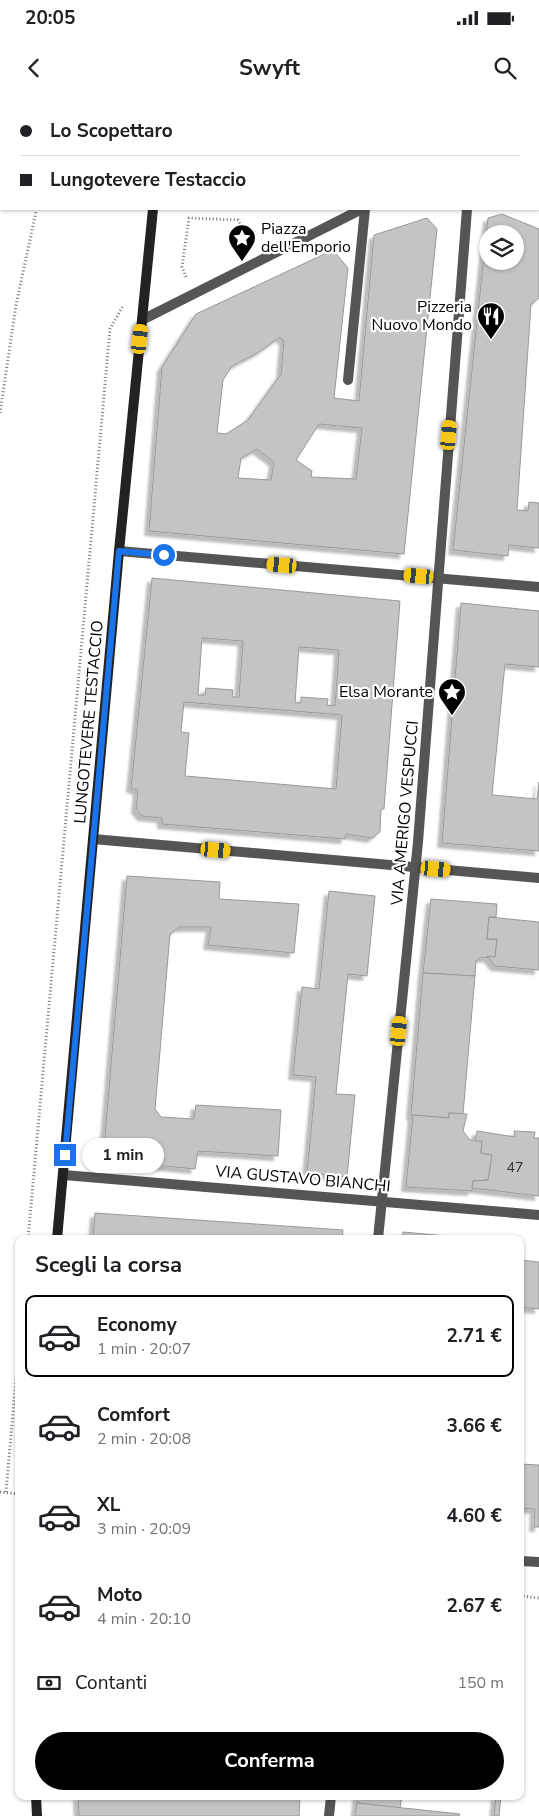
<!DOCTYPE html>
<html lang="it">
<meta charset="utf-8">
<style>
:root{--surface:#fff;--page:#f6f6f6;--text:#202124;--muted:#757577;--line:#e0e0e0;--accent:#000}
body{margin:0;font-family:"Nunito Sans",sans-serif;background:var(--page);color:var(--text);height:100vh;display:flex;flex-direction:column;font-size:19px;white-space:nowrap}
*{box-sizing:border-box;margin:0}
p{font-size:16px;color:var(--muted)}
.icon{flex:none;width:28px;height:28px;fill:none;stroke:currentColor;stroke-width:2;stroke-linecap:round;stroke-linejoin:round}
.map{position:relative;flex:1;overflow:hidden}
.panel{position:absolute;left:15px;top:1135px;width:509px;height:565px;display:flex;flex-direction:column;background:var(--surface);border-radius:10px;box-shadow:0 1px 4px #0004}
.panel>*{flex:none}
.banner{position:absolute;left:0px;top:0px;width:540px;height:110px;box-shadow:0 1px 4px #0004;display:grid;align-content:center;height:110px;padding:0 20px;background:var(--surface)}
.tools{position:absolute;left:479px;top:125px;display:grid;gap:10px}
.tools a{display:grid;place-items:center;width:45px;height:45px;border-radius:50%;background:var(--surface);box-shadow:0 1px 4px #0004;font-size:25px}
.end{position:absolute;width:22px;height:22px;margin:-11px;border:6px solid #1a73e8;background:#fff;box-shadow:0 0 0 2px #fff}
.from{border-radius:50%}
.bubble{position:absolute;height:35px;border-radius:18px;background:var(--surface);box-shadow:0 1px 4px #0004;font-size:16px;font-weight:700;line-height:35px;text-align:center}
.car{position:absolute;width:15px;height:30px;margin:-15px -8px;border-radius:6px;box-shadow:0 0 4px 1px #0007;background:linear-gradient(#f5c518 24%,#345 0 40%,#f5c518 0 76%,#345 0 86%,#f5c518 0)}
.banner b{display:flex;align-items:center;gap:18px;height:48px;font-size:19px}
.banner b+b{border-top:1px solid var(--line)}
.banner i{width:12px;height:12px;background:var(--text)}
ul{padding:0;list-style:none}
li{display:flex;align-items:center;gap:15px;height:82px;margin:0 10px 8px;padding:0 10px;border:2px solid transparent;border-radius:10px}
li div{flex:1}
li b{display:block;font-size:19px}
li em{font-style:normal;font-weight:700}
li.selected{border-color:var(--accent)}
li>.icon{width:45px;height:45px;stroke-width:1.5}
h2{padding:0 20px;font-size:22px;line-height:60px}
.pay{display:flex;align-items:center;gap:12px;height:55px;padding:0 20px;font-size:19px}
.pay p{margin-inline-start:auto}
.action{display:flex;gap:10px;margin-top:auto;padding:10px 20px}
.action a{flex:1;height:58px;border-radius:30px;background:var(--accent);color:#fff;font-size:20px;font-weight:700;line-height:58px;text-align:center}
.status{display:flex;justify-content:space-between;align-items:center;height:35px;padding:0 25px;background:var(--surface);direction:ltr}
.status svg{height:14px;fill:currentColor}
header{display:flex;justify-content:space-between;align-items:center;height:65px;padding:0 20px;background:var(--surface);font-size:22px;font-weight:700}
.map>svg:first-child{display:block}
</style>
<div class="status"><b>20:05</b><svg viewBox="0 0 49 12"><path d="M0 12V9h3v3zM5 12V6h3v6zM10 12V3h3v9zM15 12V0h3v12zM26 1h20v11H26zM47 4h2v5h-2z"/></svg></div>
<header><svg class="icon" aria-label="back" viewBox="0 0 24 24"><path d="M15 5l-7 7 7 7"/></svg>Swyft<svg class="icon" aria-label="search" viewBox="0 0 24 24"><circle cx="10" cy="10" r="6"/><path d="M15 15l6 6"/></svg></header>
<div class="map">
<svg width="539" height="1716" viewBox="0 0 539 1716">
<defs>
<filter id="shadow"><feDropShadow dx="-4.5" dy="4.5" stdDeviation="1" flood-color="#0004"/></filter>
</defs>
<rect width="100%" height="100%" fill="#fff"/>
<g fill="#c4c4c4" stroke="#999" fill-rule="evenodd" filter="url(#shadow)">
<path d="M502,114L539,129V198L531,204L517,410L528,411L529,402L539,403V448L509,445L508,456L453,450L488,118ZM488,134H515V161H488Z"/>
<path d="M427,118L437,129L404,454L149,431L162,267L196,214L333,150L348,168L334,298L359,301L374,135ZM280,237L284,241L281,274L248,320L226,334L217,333L223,280L232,266L259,252ZM319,324L362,328L356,379L311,377L312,371L296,360ZM257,349L274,362L271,380L238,378L241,358Z"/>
<path d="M152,478L400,501L384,709H381L380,732L372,738L346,734L345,739L162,724V718L142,716L136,709L138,690L131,688ZM202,538L243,541L239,597H232L233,590L206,588L205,595H198ZM299,547L339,550L335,606L327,605L328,599L301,597V603H295ZM184,602L342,615L336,689L185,676L189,633L181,632Z"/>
<polygon points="461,503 539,511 539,567 505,564 492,695 537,699 539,682 539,751 442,743"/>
<polygon points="127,776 220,782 219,799 299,804 294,853 208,845 211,827 179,827 170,834 155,1009 161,1017 194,1019 196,1005 281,1010 278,1056 198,1051 195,1069 103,1060"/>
<polygon points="329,791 375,796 367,876 348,874 336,994 355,995 347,1077 307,1073 316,977 293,975 302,887 319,889"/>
<polygon points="431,799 497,804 496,817 489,817 487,839 497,839 495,857 480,858 476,861 475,876 423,873"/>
<polygon points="489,817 539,822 539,870 495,866 487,856 495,857 497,839 487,839"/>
<polygon points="423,873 475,876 463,1014 449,1013 449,1018 411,1015"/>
<polygon points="449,1013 467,1014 463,1031 470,1040 482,1041 481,1053 492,1055 488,1080 473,1081 472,1091 406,1087 413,1015 449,1018"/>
<polygon points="477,1031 515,1037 514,1031 535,1032 534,1038 539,1038 539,1096 472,1088 473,1081 488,1080 492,1055 481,1053 482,1041 475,1041"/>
<polygon points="95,1113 343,1130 342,1139 93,1139"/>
<polygon points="403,1132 447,1136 447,1139 402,1139"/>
<polygon points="520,1160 539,1162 539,1209 520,1207"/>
<polygon points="520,1364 539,1365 539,1427 534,1427 535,1409 520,1408"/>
<polygon points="78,1696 300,1696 299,1716 79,1716"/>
<polygon points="357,1696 402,1696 400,1708 357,1703"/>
<polygon points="496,1696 501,1696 499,1716 494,1716"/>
<polygon points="357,1703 460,1714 459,1716 355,1716"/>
</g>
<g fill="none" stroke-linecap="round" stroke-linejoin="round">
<g stroke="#dbdbdb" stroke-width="14">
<g id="primary">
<polyline points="389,0 391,1"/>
<polyline points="0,77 1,78"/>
</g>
</g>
<g stroke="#777" stroke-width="3" stroke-dasharray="1 2.5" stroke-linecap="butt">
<polyline points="205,0 205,1"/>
<polyline points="56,1 56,0"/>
<polyline points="256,1 256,0"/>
<polyline points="308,1 309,0"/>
<polyline points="186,177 182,167 189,118 238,120 251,144"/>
<polyline points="0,313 16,205 36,112"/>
<polyline points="28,1139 110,229 123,206"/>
<polyline points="0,1392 19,1394"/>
<polyline points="6,1392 19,1245"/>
<polyline points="520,1496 539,1498"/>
</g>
<g stroke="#555" stroke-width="10">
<polyline points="459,0 459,1"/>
<polyline points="501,0 503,1"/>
<polyline points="0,44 1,44"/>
<polyline points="348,280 365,109"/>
</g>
<g stroke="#555" stroke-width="10">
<polyline points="142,220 362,109"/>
<polyline points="119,451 539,487"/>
<polyline points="93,739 539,778"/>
<polyline points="64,1075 539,1115"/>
<polyline points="378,1139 418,742 467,109"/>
<polyline points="520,1461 539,1462"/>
<polyline points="329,1716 331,1696"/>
</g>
<g stroke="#222" stroke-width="10">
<polyline points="160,1 160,0"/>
<polyline points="57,1139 119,451 153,109"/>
<polyline points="36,1696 37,1716"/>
</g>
<use href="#primary" stroke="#000" stroke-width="12"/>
<polyline stroke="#000" stroke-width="1" points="0,69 1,69"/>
</g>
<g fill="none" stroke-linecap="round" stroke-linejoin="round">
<polyline stroke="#1a73e8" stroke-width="6" points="65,1055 119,451 164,455"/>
</g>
<defs>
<g id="sight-pin" transform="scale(1.4375)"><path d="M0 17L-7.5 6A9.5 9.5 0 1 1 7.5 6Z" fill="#000" stroke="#fff"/><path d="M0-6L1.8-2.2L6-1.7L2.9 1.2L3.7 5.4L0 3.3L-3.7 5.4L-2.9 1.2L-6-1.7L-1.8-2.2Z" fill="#fff"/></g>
<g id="restaurant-pin" transform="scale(1.4375)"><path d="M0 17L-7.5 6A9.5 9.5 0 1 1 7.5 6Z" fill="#000" stroke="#fff"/><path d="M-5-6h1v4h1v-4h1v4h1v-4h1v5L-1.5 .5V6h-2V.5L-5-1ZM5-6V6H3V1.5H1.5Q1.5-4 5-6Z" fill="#fff"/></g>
</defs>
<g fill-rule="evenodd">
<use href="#sight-pin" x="242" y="138"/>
<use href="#restaurant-pin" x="491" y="216"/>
<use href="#sight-pin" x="452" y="592"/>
</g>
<g text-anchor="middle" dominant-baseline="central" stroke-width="4.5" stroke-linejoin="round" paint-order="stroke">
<g font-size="14" fill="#313131">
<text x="515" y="1067">47</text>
</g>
<g font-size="16" fill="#000" stroke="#fff" text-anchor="end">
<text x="261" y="129" text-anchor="start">Piazza<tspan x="261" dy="18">dell'Emporio</tspan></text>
<text x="472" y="207">Pizzeria<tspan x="472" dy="18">Nuovo Mondo</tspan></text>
<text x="433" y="592">Elsa Morante</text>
</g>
<g font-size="16" fill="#000" stroke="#fff">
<text transform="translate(89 622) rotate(-85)">LUNGOTEVERE TESTACCIO</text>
<text transform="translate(405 713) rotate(-85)">VIA AMERIGO VESPUCCI</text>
<text transform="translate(303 1079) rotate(5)">VIA GUSTAVO BIANCHI</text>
</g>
</g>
</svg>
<div class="tools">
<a><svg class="icon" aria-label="layers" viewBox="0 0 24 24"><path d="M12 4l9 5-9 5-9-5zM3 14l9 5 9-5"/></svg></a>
</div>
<i class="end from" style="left:164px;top:455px"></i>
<i class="end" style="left:65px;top:1055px"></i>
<div class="bubble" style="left:82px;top:1038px;width:82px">1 min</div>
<i class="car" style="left:140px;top:239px;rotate:6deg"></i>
<i class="car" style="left:449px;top:335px;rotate:5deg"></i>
<i class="car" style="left:282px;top:465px;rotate:275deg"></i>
<i class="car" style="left:419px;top:476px;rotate:275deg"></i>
<i class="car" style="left:216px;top:750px;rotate:95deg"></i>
<i class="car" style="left:436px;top:769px;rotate:95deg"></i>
<i class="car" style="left:399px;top:931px;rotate:6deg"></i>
<div class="banner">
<b><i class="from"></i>Lo Scopettaro</b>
<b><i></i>Lungotevere Testaccio</b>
</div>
<section class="panel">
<h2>Scegli la corsa</h2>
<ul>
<li class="selected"><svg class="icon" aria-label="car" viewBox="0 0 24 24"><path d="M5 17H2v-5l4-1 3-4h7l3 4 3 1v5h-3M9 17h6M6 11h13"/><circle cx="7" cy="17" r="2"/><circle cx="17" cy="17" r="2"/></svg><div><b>Economy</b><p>1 min · 20:07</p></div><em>2.71 €</em></li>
<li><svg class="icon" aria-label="car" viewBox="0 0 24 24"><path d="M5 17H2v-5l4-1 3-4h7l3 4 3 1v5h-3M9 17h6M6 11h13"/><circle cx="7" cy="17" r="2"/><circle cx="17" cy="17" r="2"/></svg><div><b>Comfort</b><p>2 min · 20:08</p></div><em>3.66 €</em></li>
<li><svg class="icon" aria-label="car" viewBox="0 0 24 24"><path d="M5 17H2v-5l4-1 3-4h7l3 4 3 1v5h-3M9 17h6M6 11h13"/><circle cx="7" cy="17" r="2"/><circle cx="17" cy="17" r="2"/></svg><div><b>XL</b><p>3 min · 20:09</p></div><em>4.60 €</em></li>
<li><svg class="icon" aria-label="car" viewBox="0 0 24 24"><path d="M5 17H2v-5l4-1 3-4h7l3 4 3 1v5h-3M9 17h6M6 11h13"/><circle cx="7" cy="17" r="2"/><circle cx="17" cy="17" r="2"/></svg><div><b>Moto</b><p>4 min · 20:10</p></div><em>2.67 €</em></li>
</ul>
<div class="pay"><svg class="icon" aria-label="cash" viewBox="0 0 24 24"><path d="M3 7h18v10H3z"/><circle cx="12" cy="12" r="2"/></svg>Contanti<p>150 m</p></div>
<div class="action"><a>Conferma</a></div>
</section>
</div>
